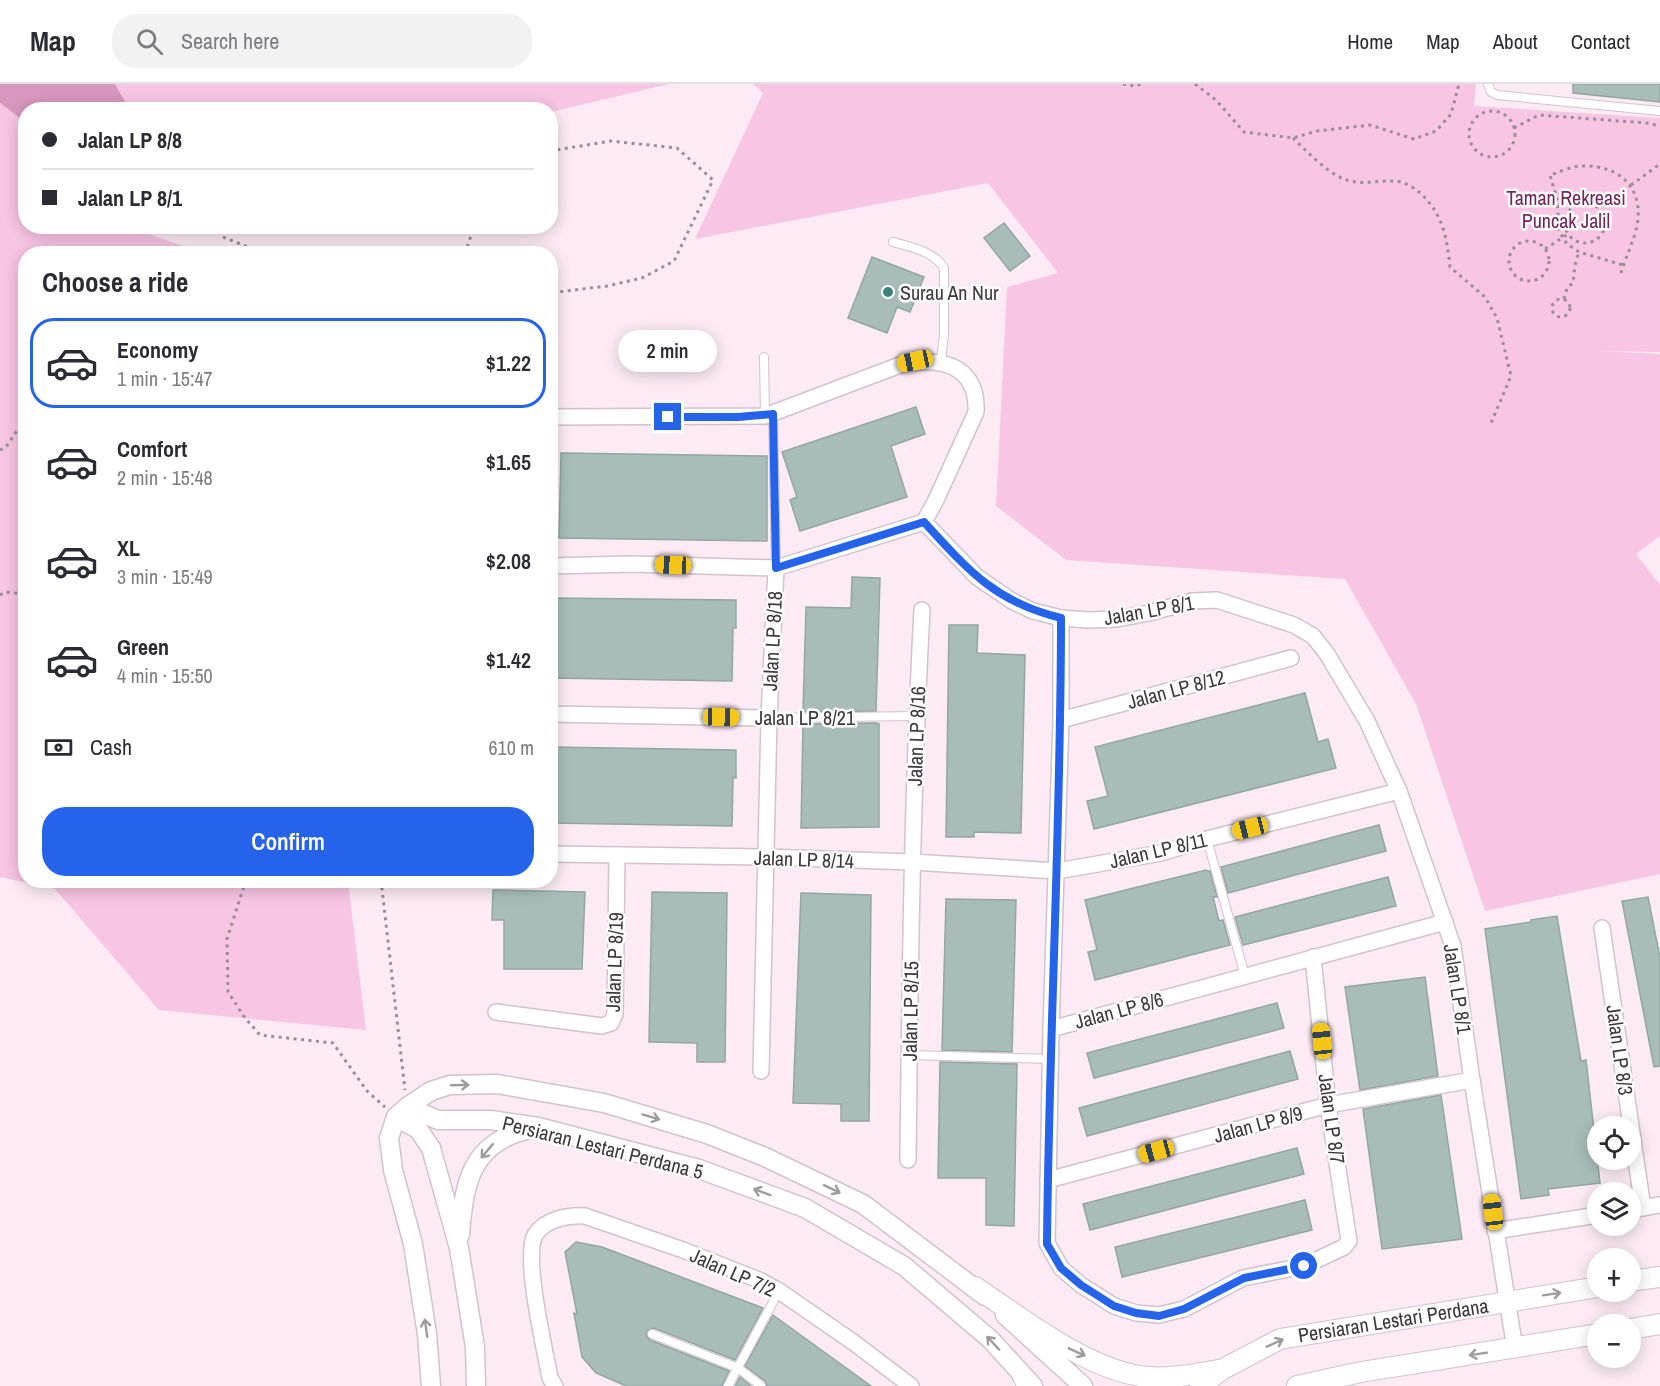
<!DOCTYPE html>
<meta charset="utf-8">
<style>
:root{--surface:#fff;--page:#f2f2f3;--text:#2b2b33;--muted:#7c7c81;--line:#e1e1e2;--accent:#2563eb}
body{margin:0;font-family:"Archivo Narrow",sans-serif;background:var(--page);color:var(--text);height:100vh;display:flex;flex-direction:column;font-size:22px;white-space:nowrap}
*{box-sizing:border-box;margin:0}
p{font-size:20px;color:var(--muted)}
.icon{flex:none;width:33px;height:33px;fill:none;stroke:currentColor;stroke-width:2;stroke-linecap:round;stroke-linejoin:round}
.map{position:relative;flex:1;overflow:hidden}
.drawer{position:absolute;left:18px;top:162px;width:540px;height:642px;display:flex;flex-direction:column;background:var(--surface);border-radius:24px;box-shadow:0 3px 15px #0003}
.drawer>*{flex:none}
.guide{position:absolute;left:18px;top:18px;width:540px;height:132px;border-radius:24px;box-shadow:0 3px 15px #0003;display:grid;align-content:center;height:132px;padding:0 24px;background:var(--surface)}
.buttons{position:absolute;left:1587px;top:1032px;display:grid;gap:12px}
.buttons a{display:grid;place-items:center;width:54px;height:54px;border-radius:50%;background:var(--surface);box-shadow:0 3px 15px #0003;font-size:30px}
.end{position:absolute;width:27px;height:27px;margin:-14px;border:8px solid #2563eb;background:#fff;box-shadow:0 0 0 3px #fff}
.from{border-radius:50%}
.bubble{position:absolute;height:42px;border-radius:21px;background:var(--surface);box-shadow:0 3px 15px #0003;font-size:20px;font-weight:600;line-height:42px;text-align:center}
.car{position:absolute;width:18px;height:36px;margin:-18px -9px;border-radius:8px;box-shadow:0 0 4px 2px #0007;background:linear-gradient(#f5c518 24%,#345 0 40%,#f5c518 0 76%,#345 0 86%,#f5c518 0)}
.guide b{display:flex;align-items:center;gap:21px;height:57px;font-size:22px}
.guide b+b{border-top:2px solid var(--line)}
.guide i{width:15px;height:15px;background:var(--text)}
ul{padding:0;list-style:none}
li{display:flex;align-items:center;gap:18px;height:90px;margin:0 12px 9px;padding:0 12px;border:3px solid transparent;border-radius:24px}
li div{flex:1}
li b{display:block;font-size:22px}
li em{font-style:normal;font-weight:600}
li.active{border-color:var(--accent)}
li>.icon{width:54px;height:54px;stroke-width:1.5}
h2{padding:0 24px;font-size:27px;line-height:72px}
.pay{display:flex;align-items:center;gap:15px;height:66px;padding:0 24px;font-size:22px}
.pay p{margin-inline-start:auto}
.button{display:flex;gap:12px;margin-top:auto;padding:12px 24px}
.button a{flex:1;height:69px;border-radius:24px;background:var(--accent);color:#fff;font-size:24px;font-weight:600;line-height:69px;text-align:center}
header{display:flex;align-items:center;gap:36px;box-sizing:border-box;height:84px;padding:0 30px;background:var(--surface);border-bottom:2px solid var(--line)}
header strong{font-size:28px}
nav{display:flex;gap:33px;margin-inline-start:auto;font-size:21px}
.search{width:420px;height:54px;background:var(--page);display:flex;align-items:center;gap:15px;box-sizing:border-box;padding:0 21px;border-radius:24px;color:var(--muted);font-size:22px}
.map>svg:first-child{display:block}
</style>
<header>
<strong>Map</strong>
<div class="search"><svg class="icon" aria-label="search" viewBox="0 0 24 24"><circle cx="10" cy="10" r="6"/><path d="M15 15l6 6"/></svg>Search here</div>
<nav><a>Home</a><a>Map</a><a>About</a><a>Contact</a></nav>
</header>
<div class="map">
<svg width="1660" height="1302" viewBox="0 0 1660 1302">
<rect width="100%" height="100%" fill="#fcebf4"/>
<g fill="#f8c5e4">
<polygon points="115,0 669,0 551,28 550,26 129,25"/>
<polygon points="753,0 1476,0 1474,22 1660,34 1660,268 1600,267 1660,270 1660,452 1636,470 1660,501 1660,790 1485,827 1416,620 1345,495 1066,476 996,422 1007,203 1058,189 988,99 695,155 763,9"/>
<polygon points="0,19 25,38 26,142 129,143 203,169 26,170 26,796 348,797 366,946 159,926 55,805 0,793"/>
</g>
<polygon fill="#d897bf" points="0,0 115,0 129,25 26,26 25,38 0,19"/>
<g fill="#a8bdb9" stroke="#92a6a3" stroke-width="1.5">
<polygon points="1573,0 1660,0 1660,18 1573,9"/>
<polygon points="1004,139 1030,172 1010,187 984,154"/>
<polygon points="872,173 924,193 910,228 897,223 887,249 848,234"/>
<polygon points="916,323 925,350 891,362 907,413 800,447 790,416 797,413 782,368"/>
<polygon points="561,369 767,372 767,457 559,454"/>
<polygon points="852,493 880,494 876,627 803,628 806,523 851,524"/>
<polygon points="550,514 736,516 736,544 733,544 732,597 550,594"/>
<polygon points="949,541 978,541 977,569 1025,571 1021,749 974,748 974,753 946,753"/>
<polygon points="1305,609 1318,658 1328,655 1336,684 1094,745 1087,717 1108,712 1095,663"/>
<polygon points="876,639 879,640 879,743 801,744 803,640"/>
<polygon points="550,663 736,666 736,694 733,693 732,742 550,739"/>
<polygon points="1379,741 1386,767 1228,809 1221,783"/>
<polygon points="1206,786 1207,787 1210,787 1217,813 1213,813 1219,837 1223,836 1230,861 1095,896 1088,868 1097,866 1085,816"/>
<polygon points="1388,793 1396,822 1243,861 1235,833"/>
<polygon points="493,806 585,808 582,885 504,885 504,836 492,836"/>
<polygon points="652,808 727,809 725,978 697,978 697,959 649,958"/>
<polygon points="801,809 871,811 869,1037 841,1037 841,1020 793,1019"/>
<polygon points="1648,813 1660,874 1660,982 1654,983 1622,817"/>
<polygon points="946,815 1016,816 1012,968 942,966"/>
<polygon points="1557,832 1581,977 1586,976 1600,1099 1548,1105 1549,1111 1521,1115 1485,845 1531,838 1531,836"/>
<polygon points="1425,893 1438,992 1360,1006 1345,903"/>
<polygon points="1277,919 1284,944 1094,994 1087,969"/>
<polygon points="1290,967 1298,995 1087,1052 1079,1024"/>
<polygon points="940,978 1017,980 1014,1142 986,1141 986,1094 938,1094"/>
<polygon points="1441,1011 1462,1155 1382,1165 1363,1025"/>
<polygon points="1297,1064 1304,1090 1090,1146 1083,1120"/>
<polygon points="1305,1116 1312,1146 1122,1193 1115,1163"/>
<polygon points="576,1158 602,1163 763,1224 735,1276 654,1244 647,1247 646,1251 650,1256 729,1287 722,1302 626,1302 596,1289 582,1273 574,1229 577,1230 565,1168"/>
<polygon points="773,1231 871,1302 767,1302 765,1297 745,1282"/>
<polygon points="740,1293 751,1302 735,1302"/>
</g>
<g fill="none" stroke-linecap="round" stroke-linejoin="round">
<g stroke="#d2c2cb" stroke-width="10">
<g id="service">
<polyline points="1488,0 1491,8 1497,11 1660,27"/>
<path d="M893,158C910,163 934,167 944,184V250L941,277"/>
<polyline points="764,273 765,332"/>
<polyline points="773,330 776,484"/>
<polyline points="769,634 916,632"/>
<polyline points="1207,755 1245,892"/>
<polyline points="909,971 1051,975"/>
<polyline points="652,1250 738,1284 761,1302"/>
<polyline points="728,1302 779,1207"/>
</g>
</g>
<g stroke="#d2c2cb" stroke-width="18">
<g id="minor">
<path d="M550,333L765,332L900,281C939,272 978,280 976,328L936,416L924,438L977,493L1012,517L1033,527L1061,534L1088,536L1117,535L1149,529L1192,517L1217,516L1294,541L1313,552L1327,570L1367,637L1399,707L1453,862L1472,996L1515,1265"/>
<polyline points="550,482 632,480 776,484 924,438"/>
<polyline points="1061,534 1061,636 1051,945 1445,838"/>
<polyline points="550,630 769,634"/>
<polyline points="1061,636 1291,574"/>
<polyline points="550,770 766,773 912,778 1057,787 1161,769 1207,755 1399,707"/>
<polyline points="1602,844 1643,1124"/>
<polyline points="496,928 602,942 611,939 615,930 617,772"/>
<polyline points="1051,945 1047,1159 1061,1184 1081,1201 1114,1222 1136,1229 1159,1231 1184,1225 1243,1194 1304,1182 1344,1163 1349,1157 1328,1021 1313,873"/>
<polyline points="761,987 769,634 776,484"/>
<path d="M908,1076C910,892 912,709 922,526"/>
<polyline points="1048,1096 1328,1021 1472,996"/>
<polyline points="1630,1126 1660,1121"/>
<polyline points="1495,1147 1598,1131"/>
<path d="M555,1302L550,1294C545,1266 523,1174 535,1151C545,1135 568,1131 585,1132L683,1166L759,1196L779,1207L853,1258L911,1302"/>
</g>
</g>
<g stroke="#d2c2cb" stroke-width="21">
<g id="tertiary">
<polyline points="407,1023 438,1036 491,1036 538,1043 699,1085 805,1124 904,1182 990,1255 1033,1302"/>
<polyline points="396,1033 418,1045 431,1064 459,1164 475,1263 476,1302"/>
<path d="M460,1151C464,1098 471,1058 530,1045"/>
<polyline points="1005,1231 1083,1302"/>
<polyline points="431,1302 427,1250 413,1160 393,1086 389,1054 396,1033 407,1023 431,1007 450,1001 497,1000 604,1019 707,1050 765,1073 863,1120 985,1212"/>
</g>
</g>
<g stroke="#d2c2cb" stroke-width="22">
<g id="secondary">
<polyline points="1630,1197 1660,1193"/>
<path d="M975,1203C1022,1234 1091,1289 1149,1293C1172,1295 1195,1290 1218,1286"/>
<polyline points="1630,1245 1660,1240"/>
<polyline points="1023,1293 1028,1302"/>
<polyline points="1200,1302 1223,1285 1280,1255 1598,1203"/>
<polyline points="1297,1302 1361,1288 1598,1250"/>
</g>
</g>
<g stroke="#9a8e95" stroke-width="3" stroke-dasharray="3 4.5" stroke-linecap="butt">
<polyline points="1123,0 1134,2 1141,0"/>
<polyline points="1195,0 1216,16 1244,48 1293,54 1317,47 1370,41 1414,55 1436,47 1451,30 1459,0"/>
<circle cx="1492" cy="50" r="23"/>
<polyline points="1514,44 1539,31 1647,39 1660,42"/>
<path d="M1293,54C1305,66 1329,90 1344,95C1361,102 1377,96 1394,97C1403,97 1413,103 1419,108C1443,129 1447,154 1450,183L1485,213L1497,234L1511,292L1491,339"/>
<polyline points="550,67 611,57 677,64 713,96 674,177 642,194 607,202 550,209"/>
<polyline points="1631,101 1660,80"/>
<circle cx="1585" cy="139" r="20"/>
<polyline points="223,153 265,170"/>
<circle cx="1529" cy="177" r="20"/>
<polyline points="1545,165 1568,150"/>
<polyline points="465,170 474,142"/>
<path d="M1621,189C1626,172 1636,153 1638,135C1641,100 1616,81 1582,82C1572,82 1560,88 1550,91L1557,115L1559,147L1567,160L1579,168L1623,181"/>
<circle cx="1561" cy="224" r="9"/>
<polyline points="1564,215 1567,204 1573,199 1575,181 1579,168"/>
<polyline points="0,366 6,363 26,333"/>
<polyline points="0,511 6,508 23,510 26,513"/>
<polyline points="246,796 227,855 228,908 245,934 260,951 333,959 367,1007 385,1023"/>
<polyline points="381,796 405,1006"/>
</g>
<use href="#service" stroke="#fff" stroke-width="8"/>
<use href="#minor" stroke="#fff" stroke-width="15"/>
<use href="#tertiary" stroke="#fff" stroke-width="18"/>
<use href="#secondary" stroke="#fff" stroke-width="20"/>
</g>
<defs><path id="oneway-shaft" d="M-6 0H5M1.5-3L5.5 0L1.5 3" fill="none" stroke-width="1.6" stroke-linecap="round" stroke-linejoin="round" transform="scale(1.5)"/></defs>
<g stroke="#9e9b9d">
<use href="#oneway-shaft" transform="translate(460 1001) rotate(-2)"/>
<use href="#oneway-shaft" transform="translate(651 1033) rotate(17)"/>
<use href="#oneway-shaft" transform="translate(487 1067) rotate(130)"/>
<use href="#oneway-shaft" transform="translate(832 1105) rotate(25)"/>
<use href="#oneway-shaft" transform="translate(762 1108) rotate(-160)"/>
<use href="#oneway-shaft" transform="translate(1552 1210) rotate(-9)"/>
<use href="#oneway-shaft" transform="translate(426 1244) rotate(-98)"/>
<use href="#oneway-shaft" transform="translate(993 1259) rotate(-133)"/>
<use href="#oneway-shaft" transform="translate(1275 1259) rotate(-24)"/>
<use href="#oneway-shaft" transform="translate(1077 1268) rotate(24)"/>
<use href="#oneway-shaft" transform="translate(1478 1270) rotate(171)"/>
</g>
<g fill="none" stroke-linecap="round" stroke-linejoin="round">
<path stroke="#2563eb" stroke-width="8" d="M668,333H738L773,330L776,484L924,438C968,486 995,518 1061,534C1061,742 1049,951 1047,1160L1061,1184L1081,1201L1114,1222L1136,1229L1159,1232L1184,1225L1244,1194L1304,1182"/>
</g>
<circle fill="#3d837b" stroke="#fdfdfd" stroke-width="2" cx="888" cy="208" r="6"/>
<g text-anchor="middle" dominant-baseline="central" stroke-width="5" stroke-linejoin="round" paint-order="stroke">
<g font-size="20" fill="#712559" stroke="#fdfdfd">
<text x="1566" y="113">Taman Rekreasi<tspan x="1566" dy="23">Puncak Jalil</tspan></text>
</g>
<g font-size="20" fill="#3e373b" stroke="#fdfdfd" text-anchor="start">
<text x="900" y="208">Surau An Nur</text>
</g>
<g font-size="20" fill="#3e373b" stroke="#fdfdfd">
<text transform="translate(1149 526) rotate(-10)">Jalan LP 8/1</text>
<text transform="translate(772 557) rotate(-87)">Jalan LP 8/18</text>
<text transform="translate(1176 605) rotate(-15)">Jalan LP 8/12</text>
<text x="805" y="633">Jalan LP 8/21</text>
<text transform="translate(916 652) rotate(-88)">Jalan LP 8/16</text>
<text transform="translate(1158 766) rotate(-13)">Jalan LP 8/11</text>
<text transform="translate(804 775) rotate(2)">Jalan LP 8/14</text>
<text transform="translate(614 878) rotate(-88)">Jalan LP 8/19</text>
<text transform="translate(1458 905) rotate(81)">Jalan LP 8/1</text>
<text transform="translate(1119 926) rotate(-15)">Jalan LP 8/6</text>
<text transform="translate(910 927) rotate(-89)">Jalan LP 8/15</text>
<text transform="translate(1620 966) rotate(82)">Jalan LP 8/3</text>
<text transform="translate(1332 1035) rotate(82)">Jalan LP 8/7</text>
<text transform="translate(1258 1040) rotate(-15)">Jalan LP 8/9</text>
<text transform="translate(603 1063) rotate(14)">Persiaran Lestari Perdana 5</text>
<text transform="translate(733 1188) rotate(24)">Jalan LP 7/2</text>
<text transform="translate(1393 1236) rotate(-9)">Persiaran Lestari Perdana</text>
</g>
</g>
</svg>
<div class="buttons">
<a><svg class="icon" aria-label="locate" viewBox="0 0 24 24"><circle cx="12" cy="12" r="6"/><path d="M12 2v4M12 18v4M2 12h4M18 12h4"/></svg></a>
<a><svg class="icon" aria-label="layers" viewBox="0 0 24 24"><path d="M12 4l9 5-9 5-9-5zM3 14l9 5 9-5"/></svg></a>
<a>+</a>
<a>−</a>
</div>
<i class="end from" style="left:1304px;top:1182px"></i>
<i class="end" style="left:668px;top:333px"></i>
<div class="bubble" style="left:618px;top:246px;width:99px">2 min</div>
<i class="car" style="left:915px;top:277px;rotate:258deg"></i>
<i class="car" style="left:673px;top:481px;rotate:272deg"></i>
<i class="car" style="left:721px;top:633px;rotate:91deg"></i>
<i class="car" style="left:1250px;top:744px;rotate:256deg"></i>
<i class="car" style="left:1322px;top:957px;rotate:354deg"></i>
<i class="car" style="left:1156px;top:1067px;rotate:255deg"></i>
<i class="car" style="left:1493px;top:1128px;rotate:353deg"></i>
<div class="guide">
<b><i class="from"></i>Jalan LP 8/8</b>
<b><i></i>Jalan LP 8/1</b>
</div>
<section class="drawer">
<h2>Choose a ride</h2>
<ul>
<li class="active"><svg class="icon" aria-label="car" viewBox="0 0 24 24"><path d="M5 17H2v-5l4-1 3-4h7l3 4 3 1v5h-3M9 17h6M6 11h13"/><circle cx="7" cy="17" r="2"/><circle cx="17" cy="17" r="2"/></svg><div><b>Economy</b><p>1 min · 15:47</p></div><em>$1.22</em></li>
<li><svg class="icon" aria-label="car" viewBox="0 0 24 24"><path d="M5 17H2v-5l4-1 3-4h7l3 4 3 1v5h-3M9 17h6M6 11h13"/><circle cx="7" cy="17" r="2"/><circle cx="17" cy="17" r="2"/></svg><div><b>Comfort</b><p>2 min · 15:48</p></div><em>$1.65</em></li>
<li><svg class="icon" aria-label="car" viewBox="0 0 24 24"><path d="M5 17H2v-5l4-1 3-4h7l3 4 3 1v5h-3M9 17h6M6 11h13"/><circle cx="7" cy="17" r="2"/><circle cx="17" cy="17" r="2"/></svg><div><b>XL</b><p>3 min · 15:49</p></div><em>$2.08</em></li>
<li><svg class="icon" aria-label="car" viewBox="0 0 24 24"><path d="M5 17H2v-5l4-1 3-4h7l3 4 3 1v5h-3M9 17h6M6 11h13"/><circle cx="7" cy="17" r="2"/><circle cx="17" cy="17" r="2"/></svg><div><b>Green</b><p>4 min · 15:50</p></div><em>$1.42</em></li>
</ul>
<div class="pay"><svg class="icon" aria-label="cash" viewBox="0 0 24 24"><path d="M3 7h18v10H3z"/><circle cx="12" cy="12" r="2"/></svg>Cash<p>610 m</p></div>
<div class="button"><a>Confirm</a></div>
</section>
</div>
